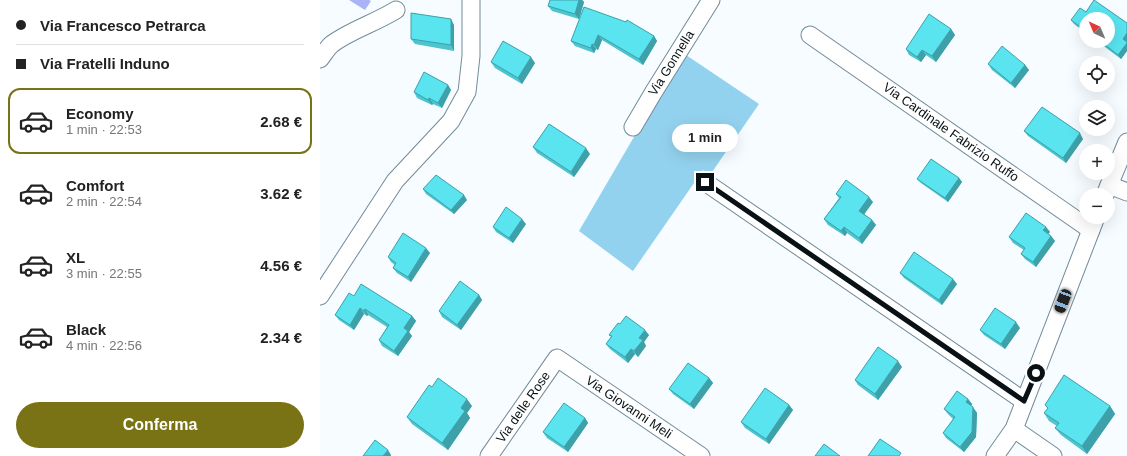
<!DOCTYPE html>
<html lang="it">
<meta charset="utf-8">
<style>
:root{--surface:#fff;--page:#f6f6f6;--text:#222;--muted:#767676;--line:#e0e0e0;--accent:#7a7316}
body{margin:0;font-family:Arial,sans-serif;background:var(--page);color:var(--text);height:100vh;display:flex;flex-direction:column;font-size:15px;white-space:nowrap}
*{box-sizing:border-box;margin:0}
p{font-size:13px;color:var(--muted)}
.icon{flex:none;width:22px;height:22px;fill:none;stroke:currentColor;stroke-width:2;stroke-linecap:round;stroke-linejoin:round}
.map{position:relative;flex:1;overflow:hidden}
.side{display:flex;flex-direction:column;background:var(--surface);width:320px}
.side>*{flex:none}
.banner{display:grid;align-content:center;height:88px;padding:0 16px;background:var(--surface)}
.needle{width:26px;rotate:316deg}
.tools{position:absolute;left:759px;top:12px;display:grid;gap:8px}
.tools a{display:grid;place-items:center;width:36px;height:36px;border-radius:50%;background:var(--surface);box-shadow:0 4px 16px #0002;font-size:20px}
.end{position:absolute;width:18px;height:18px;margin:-9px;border:5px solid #081216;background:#fff;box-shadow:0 0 0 2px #fff}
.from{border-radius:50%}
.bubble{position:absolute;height:28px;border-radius:14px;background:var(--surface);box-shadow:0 4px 16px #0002;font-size:13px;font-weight:800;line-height:28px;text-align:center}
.car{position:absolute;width:12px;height:24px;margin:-12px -6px;border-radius:5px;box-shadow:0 0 3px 1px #0007;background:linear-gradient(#222 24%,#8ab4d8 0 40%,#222 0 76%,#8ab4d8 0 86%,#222 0)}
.banner b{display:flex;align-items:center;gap:14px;height:38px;font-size:15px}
.banner b+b{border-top:1px solid var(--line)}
.banner i{width:10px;height:10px;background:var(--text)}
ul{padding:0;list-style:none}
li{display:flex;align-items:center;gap:12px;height:66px;margin:0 8px 6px;padding:0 8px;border:2px solid transparent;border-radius:12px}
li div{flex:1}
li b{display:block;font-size:15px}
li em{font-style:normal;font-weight:800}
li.selected{border-color:var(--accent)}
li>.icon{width:36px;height:36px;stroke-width:1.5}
.primary-button{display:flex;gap:8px;margin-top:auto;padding:8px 16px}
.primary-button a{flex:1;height:46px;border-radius:24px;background:var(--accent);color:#fff;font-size:16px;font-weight:800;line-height:46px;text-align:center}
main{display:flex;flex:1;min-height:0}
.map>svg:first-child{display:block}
</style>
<main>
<section class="side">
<div class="banner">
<b><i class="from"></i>Via Francesco Petrarca</b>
<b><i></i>Via Fratelli Induno</b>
</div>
<ul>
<li class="selected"><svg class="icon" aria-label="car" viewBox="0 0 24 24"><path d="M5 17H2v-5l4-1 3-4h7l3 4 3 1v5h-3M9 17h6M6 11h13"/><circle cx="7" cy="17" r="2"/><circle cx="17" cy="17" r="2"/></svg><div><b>Economy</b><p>1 min · 22:53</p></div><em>2.68 €</em></li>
<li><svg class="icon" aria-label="car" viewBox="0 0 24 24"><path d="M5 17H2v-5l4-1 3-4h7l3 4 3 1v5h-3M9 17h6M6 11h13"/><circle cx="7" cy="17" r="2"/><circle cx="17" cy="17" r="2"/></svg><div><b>Comfort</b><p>2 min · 22:54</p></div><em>3.62 €</em></li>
<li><svg class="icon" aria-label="car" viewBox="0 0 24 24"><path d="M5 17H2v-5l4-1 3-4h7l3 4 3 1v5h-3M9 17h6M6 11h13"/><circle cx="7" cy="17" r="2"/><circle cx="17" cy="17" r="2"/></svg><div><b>XL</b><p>3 min · 22:55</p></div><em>4.56 €</em></li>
<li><svg class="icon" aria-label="car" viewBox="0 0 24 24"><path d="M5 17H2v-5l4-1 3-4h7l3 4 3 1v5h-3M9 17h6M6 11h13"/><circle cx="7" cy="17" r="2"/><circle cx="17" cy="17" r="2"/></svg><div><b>Black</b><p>4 min · 22:56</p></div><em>2.34 €</em></li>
</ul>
<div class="primary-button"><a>Conferma</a></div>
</section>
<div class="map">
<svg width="807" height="456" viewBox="0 0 807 456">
<rect width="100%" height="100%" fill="#f6fcff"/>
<polygon fill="#93d2ee" points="363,53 439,104 390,175 383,170 313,271 259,231"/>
<polygon fill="#a9b3f6" points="29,0 49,0 51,1 45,10"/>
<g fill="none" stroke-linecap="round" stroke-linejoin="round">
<g stroke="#728b97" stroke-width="19">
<g id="minor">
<polyline points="490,35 771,230"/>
<path d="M0,59C4,54 7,48 12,44C31,30 55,23 76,10"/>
<polyline points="313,127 333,93 391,0"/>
<polyline points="385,182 704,401"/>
<polyline points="789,185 807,192"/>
<polyline points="785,195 807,142"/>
<polyline points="0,296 75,181 131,121 147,92 151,56 151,0"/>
<polyline points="694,429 733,456"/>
<polyline points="169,456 237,358 381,456"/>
<polyline points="675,456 694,429 776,217"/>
</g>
</g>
<use href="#minor" stroke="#fff" stroke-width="17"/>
</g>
<g fill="#4dc4ce">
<polygon points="230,0 262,0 264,2 259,19 232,11 228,6"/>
<polygon points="766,12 807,23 807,51 801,59 777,41 788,41 766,19 766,33 754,24 751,20"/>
<polygon points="306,22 334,36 337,41 323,65 282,40 278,50 276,49 274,53 255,46 251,41"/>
<polygon points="134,25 134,51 95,44 91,39"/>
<polygon points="631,29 635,35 616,62 606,55 601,62 589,55 586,49"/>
<polygon points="171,62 215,63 202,84 175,68"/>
<polygon points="668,64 705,65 709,70 695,88 672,70"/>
<polygon points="128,85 131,90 122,108 113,104 112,105 97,98 94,92"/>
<polygon points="704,131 763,139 746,163 708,136"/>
<polygon points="213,147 270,154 254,177 217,153"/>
<polygon points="639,178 642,182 628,202 601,183 597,179"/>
<polygon points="103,189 147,200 134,214 106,194"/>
<polygon points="516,194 553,202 544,214 552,220 556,225 542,244 527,233 525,236 508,225 504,219 519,198"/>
<polygon points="206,224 193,243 176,232 173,227"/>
<polygon points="726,227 730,232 728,234 731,236 735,241 716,267 705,259 701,254 704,250 693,243 689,237"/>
<polygon points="110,253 91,282 77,273 73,268 75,265 71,262 68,257"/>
<polygon points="580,273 637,284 622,305 584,278"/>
<polygon points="159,295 162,300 141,330 122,317 119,311"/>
<polygon points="34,296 92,316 96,321 89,332 92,336 78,356 62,346 59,340 67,327 48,315 47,316 44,314 34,330 19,320 15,315"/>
<polygon points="300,324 329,335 324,342 326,346 318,357 315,354 308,363 290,349 286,344 291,337 289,335"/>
<polygon points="700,328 685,349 664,335 660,330"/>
<polygon points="582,367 558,400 538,385 535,380"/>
<polygon points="389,378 393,383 374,409 353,394 349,389"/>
<polygon points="648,399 652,404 651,406 657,413 656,437 644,452 626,438 623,433 633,419 628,414 624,409"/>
<polygon points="469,405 473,410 449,444 425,428 421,422"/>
<polygon points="725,405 790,406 795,414 767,454 741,435 735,428 737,426 729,421 724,413 728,409"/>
<polygon points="152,406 147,413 150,418 128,450 92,424 87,417"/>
<polygon points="265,418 268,423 248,452 227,438 223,432"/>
</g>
<g fill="#3ea0a8">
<polygon points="259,0 262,0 264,2 259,19 255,14"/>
<polygon points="131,19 134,25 134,51 131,45"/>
<polygon points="631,29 635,35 616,62 612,56"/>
<polygon points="807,33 807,41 806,43 803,39"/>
<polygon points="278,35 282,40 278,50 274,45"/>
<polygon points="334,36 337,41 323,65 319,59"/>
<polygon points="807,43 807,51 801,59 798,55"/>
<polygon points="272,44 276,49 274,53 271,48"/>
<polygon points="602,50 606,55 601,62 597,57"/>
<polygon points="211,57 215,63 202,84 198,78"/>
<polygon points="705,65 709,70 695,88 691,83"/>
<polygon points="128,85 131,90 122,108 118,103"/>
<polygon points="109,98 113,104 112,105 108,100"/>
<polygon points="760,133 763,139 746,163 743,158"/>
<polygon points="266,148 270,154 254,177 251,172"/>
<polygon points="639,178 642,182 628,202 625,198"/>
<polygon points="144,195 147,200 134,214 131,210"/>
<polygon points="549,197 553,202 543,216 539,211"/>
<polygon points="202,219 206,224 193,243 189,238"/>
<polygon points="552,220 556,225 542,244 539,238"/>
<polygon points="524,227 527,233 525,236 521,231"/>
<polygon points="726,227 730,232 727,235 723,230"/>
<polygon points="731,236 735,241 716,267 713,262"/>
<polygon points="106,248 110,253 91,282 88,277"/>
<polygon points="633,279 637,284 622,305 619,300"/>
<polygon points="159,295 162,300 141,330 137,325"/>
<polygon points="40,308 44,314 34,330 30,325"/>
<polygon points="45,309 48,315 47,316 44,311"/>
<polygon points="92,316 96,321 89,332 92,336 78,356 74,351 84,328"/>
<polygon points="696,322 700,328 685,349 681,344"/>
<polygon points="325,330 329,335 324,342 326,346 318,357 314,351 319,338"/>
<polygon points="311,349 315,354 308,363 305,357"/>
<polygon points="578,361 582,367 558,400 555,394"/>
<polygon points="389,378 393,383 374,409 370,404"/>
<polygon points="147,399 152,406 147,413 150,418 128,450 122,443 141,408"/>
<polygon points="648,399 652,404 650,408 646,402"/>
<polygon points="469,405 473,410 449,444 446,439"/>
<polygon points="790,406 795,414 767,454 762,446"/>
<polygon points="653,407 657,413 656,437 644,452 640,447"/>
<polygon points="265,418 268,423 248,452 244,447"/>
<polygon points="68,450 71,455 71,456 63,456"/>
</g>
<g fill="#59e4f0" stroke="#3ea0a8">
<polygon points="230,0 259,0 255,14 228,6"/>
<polygon points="774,0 807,23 807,33 803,39 807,42 807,43 798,55 780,41 788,41 788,19 766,19 766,31 751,20 760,8 766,12"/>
<polygon points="264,7 306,22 307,20 334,36 319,59 278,35 274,45 272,44 271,48 251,41"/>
<polygon points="91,13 131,19 131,45 91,39"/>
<polygon points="609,14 631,29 612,56 602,50 597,57 586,49"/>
<polygon points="183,41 211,57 198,78 171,62"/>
<polygon points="682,46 705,65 691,83 668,64"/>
<polygon points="104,72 128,85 118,103 109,98 108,100 94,92"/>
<polygon points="722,107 760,133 743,158 704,131"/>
<polygon points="229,124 266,148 251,172 213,147"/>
<polygon points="611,159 639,178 625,198 597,179"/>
<polygon points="116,175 144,195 131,210 103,189"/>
<polygon points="526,180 549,197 539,211 552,220 539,238 524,227 521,231 504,219 521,197 516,194"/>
<polygon points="186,207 202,219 189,238 173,227"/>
<polygon points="706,213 726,227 723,230 731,236 713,262 701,254 705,248 689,237"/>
<polygon points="83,233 106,248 88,277 73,268 76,263 68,257"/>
<polygon points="594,252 633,279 619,300 580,273"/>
<polygon points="140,281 159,295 137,325 119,311"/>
<polygon points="41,284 92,316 84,328 88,331 74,351 59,340 69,325 45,309 44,311 40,308 30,325 15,315 29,293 34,296"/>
<polygon points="675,308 696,322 681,344 660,330"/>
<polygon points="306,316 325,330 319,338 323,340 314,351 311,349 305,357 286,344 292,336 289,335 298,323 300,324"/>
<polygon points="558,347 578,361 555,394 535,380"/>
<polygon points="368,363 389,378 370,404 349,389"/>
<polygon points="744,375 790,406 762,446 735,428 739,423 724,413 728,408 725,405"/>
<polygon points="118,378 147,399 141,408 145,411 122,443 87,417 109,385 112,387"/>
<polygon points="445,388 469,405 446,439 421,422"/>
<polygon points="637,391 648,399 646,402 653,407 652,432 640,447 623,433 635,417 624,409"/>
<polygon points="244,403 265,418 244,447 223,432"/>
<polygon points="560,439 581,453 579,456 548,456"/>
<polygon points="55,440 68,450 63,456 43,456"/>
<polygon points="504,444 520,456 495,456"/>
</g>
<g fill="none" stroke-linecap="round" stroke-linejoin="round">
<polyline stroke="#081216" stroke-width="5" points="385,182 704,401 716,373"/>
</g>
<g text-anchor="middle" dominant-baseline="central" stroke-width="3.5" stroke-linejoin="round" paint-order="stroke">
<g font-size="13" fill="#081216" stroke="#fff">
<text transform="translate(351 63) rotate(-58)">Via Gonnella</text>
<text transform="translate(631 132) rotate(35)">Via Cardinale Fabrizio Ruffo</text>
<text transform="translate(203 407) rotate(-55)">Via delle Rose</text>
<text transform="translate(309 407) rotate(34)">Via Giovanni Meli</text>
</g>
</g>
</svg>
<div class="tools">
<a><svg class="needle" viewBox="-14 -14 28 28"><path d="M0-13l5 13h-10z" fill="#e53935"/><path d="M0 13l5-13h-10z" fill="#767676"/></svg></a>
<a><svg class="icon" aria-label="locate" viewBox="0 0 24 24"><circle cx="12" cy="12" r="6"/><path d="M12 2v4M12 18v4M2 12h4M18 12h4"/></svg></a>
<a><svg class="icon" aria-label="layers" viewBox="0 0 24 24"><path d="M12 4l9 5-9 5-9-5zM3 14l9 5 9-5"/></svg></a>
<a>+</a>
<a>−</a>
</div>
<i class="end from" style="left:716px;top:373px"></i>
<i class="end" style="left:385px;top:182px"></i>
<div class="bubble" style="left:352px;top:124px;width:66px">1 min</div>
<i class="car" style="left:743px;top:301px;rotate:201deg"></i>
</div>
</main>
